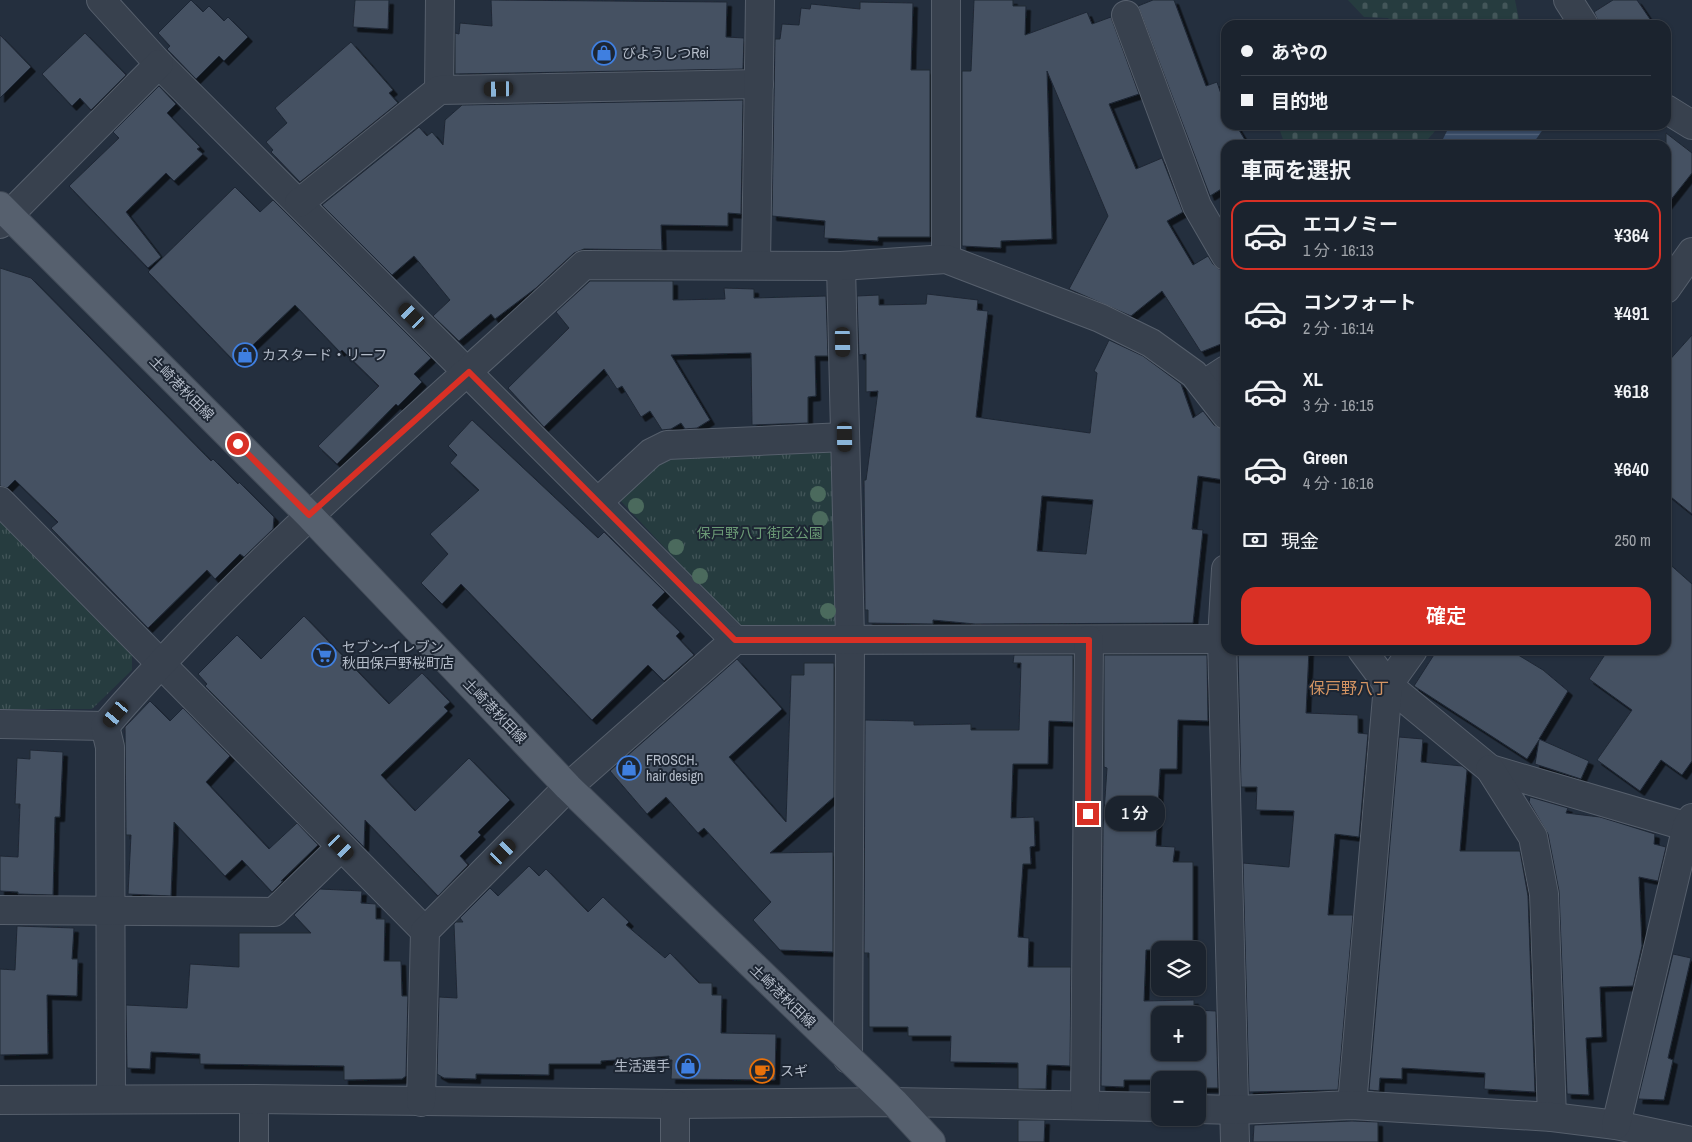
<!DOCTYPE html>
<html lang="ja">
<meta charset="utf-8">
<style>
:root{--surface:#1b232e;--page:#282f3a;--text:#f1f3f6;--muted:#a0a4aa;--line:#39404a;--accent:#d93025}
body{margin:0;font-family:"Archivo Narrow","Noto Sans JP",sans-serif;background:var(--page);color:var(--text);height:100vh;display:flex;flex-direction:column;font-size:19px;white-space:nowrap}
*{box-sizing:border-box;margin:0}
p{font-size:16px;color:var(--muted)}
.icon{flex:none;width:28px;height:28px;fill:none;stroke:currentColor;stroke-width:2;stroke-linecap:round;stroke-linejoin:round}
.map{position:relative;flex:1;overflow:hidden}
.details{position:absolute;left:1221px;top:140px;width:450px;height:515px;display:flex;flex-direction:column;background:var(--surface);border-radius:15px;box-shadow:0 1px 4px #0004,0 0 0 1px var(--line)}
.details>*{flex:none}
.banner{position:absolute;left:1221px;top:20px;width:450px;height:110px;border-radius:15px;box-shadow:0 1px 4px #0004,0 0 0 1px var(--line);display:grid;align-content:center;height:110px;padding:0 20px;background:var(--surface)}
.fabs{position:absolute;left:1151px;top:941px;display:grid;gap:10px}
.fabs a{display:grid;place-items:center;width:55px;height:55px;border-radius:10px;background:var(--surface);box-shadow:0 1px 4px #0004,0 0 0 1px var(--line);font-size:25px}
.end{position:absolute;width:22px;height:22px;margin:-11px;border:6px solid #d93025;background:#fff;box-shadow:0 0 0 2px #fff}
.from{border-radius:50%}
.bubble{position:absolute;height:35px;border-radius:15px;background:var(--surface);box-shadow:0 1px 4px #0004,0 0 0 1px var(--line);font-size:16px;font-weight:600;line-height:35px;text-align:center}
.car{position:absolute;width:15px;height:30px;margin:-15px -8px;border-radius:6px;box-shadow:0 0 4px 1px #0007;background:linear-gradient(#222 24%,#8ab4d8 0 40%,#222 0 76%,#8ab4d8 0 86%,#222 0)}
.banner b{display:flex;align-items:center;gap:18px;height:48px;font-size:19px}
.banner b+b{border-top:1px solid var(--line)}
.banner i{width:12px;height:12px;background:var(--text)}
ul{padding:0;list-style:none}
li{display:flex;align-items:center;gap:15px;height:70px;margin:0 10px 8px;padding:0 10px;border:2px solid transparent;border-radius:15px}
li div{flex:1}
li b{display:block;font-size:19px}
li em{font-style:normal;font-weight:600}
li.active{border-color:var(--accent)}
li>.icon{width:45px;height:45px;stroke-width:1.5}
h2{padding:0 20px;font-size:22px;line-height:60px}
.pay{display:flex;align-items:center;gap:12px;height:55px;padding:0 20px;font-size:19px}
.pay p{margin-inline-start:auto}
.action{display:flex;gap:10px;margin-top:auto;padding:10px 20px}
.action a{flex:1;height:58px;border-radius:15px;background:var(--accent);color:#fff;font-size:20px;font-weight:600;line-height:58px;text-align:center}
.map>svg:first-child{display:block}
</style>
<div class="map">
<svg width="1692" height="1142" viewBox="0 0 1692 1142">
<defs>
<pattern id="grass-tufts" width="24" height="20" patternUnits="userSpaceOnUse" patternTransform="scale(1.25)"><rect width="24" height="20" fill="#263c3f"/><path d="M3 7l-1-3M5 7V3M7 7l1-3M15 17l-1-3M17 17v-4M19 17l1-3" fill="none" stroke="#435659"/></pattern>
<pattern id="cemetery-stones" width="16" height="16" patternUnits="userSpaceOnUse" patternTransform="scale(1.25)"><rect width="16" height="16" fill="#263c3f"/><path d="M2 7V4a2 2 0 0 1 4 0v3zM10 15v-3a2 2 0 0 1 4 0v3z" fill="#435659"/></pattern>
<pattern id="water-rules" width="6" height="5" patternUnits="userSpaceOnUse" patternTransform="scale(1.25)"><rect width="6" height="5" fill="#394c67"/><path d="M0 2.5h6" fill="none" stroke="#53647b"/></pattern>
<filter id="shadow"><feDropShadow dx="4.5" dy="4.5" stdDeviation="0" flood-color="#0009"/></filter>
</defs>
<rect width="100%" height="100%" fill="#242f3e"/>
<g fill="url(#grass-tufts)">
<polygon points="831,449 838,455 840,614 834,627 737,625 619,499 659,460"/>
<polygon points="0,521 132,652 132,670 92,709 0,709"/>
</g>
<g fill="url(#cemetery-stones)">
<polygon points="1348,0 1515,0 1520,25 1395,25 1388,18 1364,17"/>
<polygon points="1278,125 1440,125 1423,145 1285,145"/>
</g>
<polygon fill="url(#water-rules)" points="1450,125 1546,125 1532,145 1440,145"/>
<g fill="#455162" stroke="#1f2835" fill-rule="evenodd" filter="url(#shadow)">
<polygon points="191,0 203,12 209,6 224,21 228,17 248,37 224,61 219,56 196,79 167,49 170,46 158,33"/>
<polygon points="355,0 389,0 388,29 353,27"/>
<polygon points="491,0 727,2 726,37 744,38 743,69 455,74 455,33 459,34 460,23 492,26"/>
<polygon points="974,0 1013,0 1013,6 1026,6 1025,35 1087,12 1092,24 1111,17 1139,94 1109,104 1136,169 1162,158 1183,212 1167,221 1193,265 1208,256 1213,264 1226,275 1226,342 1201,352 1162,291 1131,316 1069,289 1108,216 1047,71 1052,239 1001,241 1001,248 962,246 962,71 971,71"/>
<polygon points="1153,0 1174,0 1206,86 1217,82 1226,109 1226,125 1236,125 1248,145 1226,145 1226,186 1210,196 1138,6"/>
<polygon points="1613,0 1637,0 1654,25 1600,25 1594,12"/>
<polygon points="860,2 913,3 911,70 930,70 930,237 878,237 878,241 824,238 825,221 772,216 775,39 780,39 782,24 799,25 801,8 810,9 811,4 860,9"/>
<polygon points="85,33 126,75 91,110 80,98 72,106 42,74"/>
<polygon points="0,35 31,67 0,98"/>
<polygon points="351,42 393,90 389,93 398,103 300,182 271,152 273,150 266,142 287,123 275,108"/>
<polygon points="159,86 176,104 167,113 200,147 197,149 203,154 174,181 166,173 126,212 161,257 148,268 69,186 119,138 113,132"/>
<polygon points="743,100 741,214 728,213 728,226 661,225 662,250 584,249 574,253 536,288 495,319 491,314 459,341 433,316 450,300 414,256 392,275 322,205 419,127 427,136 432,132 443,145 445,120 462,105"/>
<polygon points="1666,133 1692,153 1692,173 1666,206"/>
<polygon points="235,187 260,212 273,200 431,358 414,374 422,382 398,406 396,404 337,464 318,446 379,386 342,350 340,352 295,305 235,362 148,272"/>
<polygon points="0,268 31,278 211,461 213,459 238,484 239,482 274,517 273,529 244,557 240,554 215,579 207,570 148,628 51,528 58,522 15,480 7,488 0,486"/>
<polygon points="590,281 673,281 673,300 725,299 724,288 754,289 754,298 826,296 828,356 815,356 816,396 808,397 808,423 752,425 751,353 671,355 710,420 697,428 685,429 681,423 671,429 662,430 650,411 641,417 622,386 617,389 604,369 544,427 508,388 569,328 556,312"/>
<path d="M927,294L978,300L977,310L988,311L976,417L1090,433L1097,373L1094,371L1109,340L1143,356L1181,384L1193,418L1203,411L1214,425L1226,430L1224,480L1198,476L1192,529L1203,530L1193,623L975,624L933,620V624L868,623V610H865L864,480H866L878,391L866,392V354L859,355L857,296L879,295V305L926,304ZM1042,496L1093,500L1086,554L1037,551Z"/>
<polygon points="1692,335 1692,514 1666,493 1666,364"/>
<polygon points="472,420 598,538 604,532 665,592 652,605 680,632 676,636 694,655 664,681 648,665 592,720 461,584 442,604 421,583 448,554 430,534 479,490 450,463 457,455 448,446"/>
<polygon points="1666,561 1692,584 1692,761 1682,775 1661,760 1640,791 1597,760 1632,710 1589,679 1608,650 1666,650"/>
<polygon points="304,616 389,704 422,673 450,702 444,707 448,711 381,775 415,811 469,758 510,800 478,832 481,835 460,856 468,865 438,896 365,820 364,847 205,686 207,684 198,674 237,635 261,659"/>
<polygon points="1238,650 1309,650 1306,713 1358,715 1358,733 1368,734 1359,837 1335,834 1328,915 1353,915 1338,1090 1249,1092 1243,863 1289,867 1294,811 1256,810 1257,787 1241,787"/>
<polygon points="1437,650 1510,650 1543,670 1568,691 1539,739 1589,761 1581,779 1535,764 1539,740 1527,759 1414,686"/>
<polygon points="1014,655 1073,655 1073,722 1049,721 1048,764 1013,764 1011,818 1034,817 1035,846 1030,847 1031,864 1023,864 1018,937 1029,938 1028,967 1071,967 1070,1066 1047,1065 1046,1089 1018,1089 1018,1063 950,1062 951,1036 908,1036 908,1027 869,1027 869,953 864,953 865,720 914,721 914,725 971,724 971,730 1019,730 1021,663 1013,663"/>
<path d="M1104,655H1207L1208,721L1178,720L1177,769H1160L1156,846L1175,847L1173,862H1193V950H1146L1144,1001L1194,1000V1010L1216,1011L1218,1088H1198V1080H1124V1087L1101,1086L1103,828L1107,768L1104,767ZM1160,1015H1198V1052H1160Z"/>
<polygon points="737,659 782,709 729,757 786,822 791,675 804,675 804,663 834,663 834,797 770,853 833,852 833,952 780,950 753,920 771,902 704,828 698,833 666,797 647,814 610,771"/>
<polygon points="150,701 170,721 183,708 230,756 206,782 269,849 297,823 318,845 281,881 283,881 272,892 242,860 225,876 174,822 171,896 128,894 131,835 126,835 125,727"/>
<polygon points="1399,737 1423,739 1421,762 1462,766 1467,770 1460,851 1520,851 1528,896 1535,1092 1484,1089 1485,1073 1402,1068 1402,1079 1380,1078 1379,1091 1369,1090"/>
<polygon points="30,750 63,752 60,817 55,817 53,895 18,894 18,892 0,891 0,856 18,857 20,804 15,804 17,758 30,759"/>
<polygon points="1530,797 1568,808 1566,813 1600,817 1655,834 1654,844 1666,847 1658,881 1639,877 1642,946 1633,986 1600,987 1602,1037 1586,1038 1589,1095 1567,1094 1559,891 1548,834 1529,802"/>
<polygon points="529,866 539,876 546,869 588,912 603,897 629,922 626,925 665,958 670,953 699,983 712,983 712,995 722,995 721,1033 776,1034 775,1080 671,1079 672,1060 668,1060 669,1056 601,1061 601,1064 549,1064 549,1075 476,1074 476,1079 444,1078 437,1074 439,997 457,998 454,924 456,922 463,922 460,918 490,888 498,896"/>
<polygon points="320,889 362,891 361,903 376,904 376,919 385,919 384,961 401,961 402,996 408,996 406,1076 402,1079 344,1080 344,1066 200,1064 200,1054 151,1052 150,1069 127,1068 126,1005 187,1008 190,964 239,967 239,933 311,933 294,915"/>
<polygon points="17,926 74,928 72,959 78,959 77,996 47,995 48,1054 0,1055 0,969 15,970"/>
<polygon points="1673,954 1691,958 1668,1058 1673,1060 1664,1100 1638,1099"/>
<polygon points="1018,1120 1045,1120 1044,1142 1018,1142"/>
<polygon points="1352,1121 1378,1122 1378,1142 1253,1142 1254,1125"/>
</g>
<g fill="none" stroke-linecap="round" stroke-linejoin="round">
<g stroke="#565f6c" stroke-width="30">
<g id="minor">
<polyline points="101,0 159,64 735,640"/>
<polyline points="946,0 946,259"/>
<polyline points="1568,0 1584,25"/>
<polyline points="1126,15 1197,206 1226,256"/>
<polyline points="439,90 440,0"/>
<polyline points="1666,109 1692,125"/>
<polyline points="299,203 439,90 759,84"/>
<polyline points="0,224 159,64"/>
<polyline points="756,264 760,0"/>
<polyline points="841,266 850,639 848,1059"/>
<polyline points="1666,289 1692,252"/>
<polyline points="1203,385 1226,370"/>
<polyline points="0,501 425,931"/>
<polyline points="598,502 651,453 667,445 845,437"/>
<polyline points="1226,569 1222,639 1235,1142"/>
<polyline points="1362,650 1388,685 1490,769 1692,828"/>
<path d="M0,724L105,726C250,558 422,416 584,265L841,266L946,259L1100,318L1151,343L1194,374L1226,415"/>
<polyline points="105,726 110,747 111,1099"/>
<polyline points="1490,769 1533,837 1544,894 1552,1117"/>
<polyline points="0,910 274,912 341,847"/>
<polyline points="254,1099 254,1142"/>
<polyline points="0,1100 254,1099 675,1104 894,1102 1160,1107"/>
<polyline points="421,1102 425,931 568,787 735,640 1222,639"/>
<polyline points="1085,1105 1089,640"/>
<polyline points="1352,1105 1388,685 1413,650"/>
<polyline points="1198,1109 1235,1110 1352,1105 1552,1117 1616,1125 1692,1141"/>
<polyline points="1616,1125 1687,826 1692,818"/>
<polyline points="675,1142 675,1104"/>
</g>
</g>
<g stroke="#414a57" stroke-width="30">
<polyline id="major" points="0,206 309,515 568,787 894,1102 931,1142"/>
</g>
<use href="#minor" stroke="#38414e" stroke-width="28"/>
<use href="#major" stroke="#56606e" stroke-width="28"/>
</g>
<g fill="#4b6a5d">
<circle cx="818" cy="494" r="8"/>
<circle cx="636" cy="506" r="8"/>
<circle cx="820" cy="519" r="8"/>
<circle cx="676" cy="547" r="8"/>
<circle cx="700" cy="576" r="8"/>
<circle cx="828" cy="611" r="8"/>
</g>
<g fill="none" stroke-linecap="round" stroke-linejoin="round">
<polyline stroke="#d93025" stroke-width="6" points="238,444 309,515 469,372 735,640 1089,640 1088,814"/>
</g>
<defs>
<g id="shop-ring" transform="scale(1.25)"><circle r="9.5" fill="#1d2633" stroke="#3f7fe0" stroke-width="1.5"/><path d="M-5-2.5h2.3a2.7 3.5 0 0 1 5.4 0H5L5.5 6h-11ZM-1.5-2.5h3a1.5 2.3 0 0 0-3 0Z" fill="#3f7fe0"/></g>
<g id="supermarket-ring" transform="scale(1.25)"><circle r="9.5" fill="#1d2633" stroke="#3f7fe0" stroke-width="1.5"/><path d="M-6-5.5h2.5l.6 2H6L4.5 2H-2.5L-4.4-4H-6ZM-1.5 3.2a1.3 1.3 0 1 0 .1 0ZM3 3.2a1.3 1.3 0 1 0 .1 0Z" fill="#3f7fe0"/></g>
<g id="cafe-ring" transform="scale(1.25)"><circle r="9.5" fill="#1d2633" stroke="#e8710a" stroke-width="1.5"/><path d="M-5.5-4.5H6V0H3Q3 3.5 0 3.5H-2.5Q-5.5 3.5-5.5 0ZM3-3.2v2h1.7v-2ZM-6 4.5H4V6H-6Z" fill="#e8710a"/></g>
</defs>
<g fill-rule="evenodd">
<use href="#shop-ring" x="604" y="53"/>
<use href="#shop-ring" x="245" y="355"/>
<use href="#supermarket-ring" x="324" y="655"/>
<use href="#shop-ring" x="629" y="768"/>
<use href="#shop-ring" x="688" y="1066"/>
<use href="#cafe-ring" x="762" y="1071"/>
</g>
<g text-anchor="middle" dominant-baseline="central" stroke-width="4" stroke-linejoin="round" paint-order="stroke">
<g font-size="14" fill="#b4bcc9" stroke="#1d2633" text-anchor="start">
<text x="622" y="53">びようしつRei</text>
<text x="262" y="355">カスタード・リーフ</text>
<text x="342" y="647">セブン-イレブン<tspan x="342" dy="16">秋田保戸野桜町店</tspan></text>
<text x="646" y="760">FROSCH.<tspan x="646" dy="16">hair design</tspan></text>
<text x="670" y="1066" text-anchor="end">生活選手</text>
<text x="780" y="1071">スギ</text>
</g>
<g font-size="14" fill="#b4bcc9" stroke="#1d2633">
<text transform="translate(182 388) rotate(45)">土崎港秋田線</text>
<text transform="translate(495 711) rotate(46)">土崎港秋田線</text>
<text transform="translate(783 996) rotate(44)">土崎港秋田線</text>
</g>
<g font-size="14" fill="#6b9a76" stroke="#1d2633">
<text x="760" y="533">保戸野八丁街区公園</text>
</g>
<g font-size="16" fill="#d59563" stroke="#1d2633">
<text x="1349" y="688">保戸野八丁</text>
</g>
</g>
</svg>
<div class="fabs">
<a><svg class="icon" aria-label="layers" viewBox="0 0 24 24"><path d="M12 4l9 5-9 5-9-5zM3 14l9 5 9-5"/></svg></a>
<a>+</a>
<a>−</a>
</div>
<i class="end from" style="left:238px;top:444px"></i>
<i class="end" style="left:1088px;top:814px"></i>
<div class="bubble" style="left:1105px;top:796px;width:60px">1 分</div>
<i class="car" style="left:499px;top:89px;rotate:269deg"></i>
<i class="car" style="left:412px;top:316px;rotate:315deg"></i>
<i class="car" style="left:843px;top:342px;rotate:179deg"></i>
<i class="car" style="left:845px;top:437px;rotate:179deg"></i>
<i class="car" style="left:116px;top:714px;rotate:220deg"></i>
<i class="car" style="left:341px;top:847px;rotate:135deg"></i>
<i class="car" style="left:503px;top:852px;rotate:45deg"></i>
<div class="banner">
<b><i class="from"></i>あやの</b>
<b><i></i>目的地</b>
</div>
<section class="details">
<h2>車両を選択</h2>
<ul>
<li class="active"><svg class="icon" aria-label="car" viewBox="0 0 24 24"><path d="M5 17H2v-5l4-1 3-4h7l3 4 3 1v5h-3M9 17h6M6 11h13"/><circle cx="7" cy="17" r="2"/><circle cx="17" cy="17" r="2"/></svg><div><b>エコノミー</b><p>1 分 · 16:13</p></div><em>¥364</em></li>
<li><svg class="icon" aria-label="car" viewBox="0 0 24 24"><path d="M5 17H2v-5l4-1 3-4h7l3 4 3 1v5h-3M9 17h6M6 11h13"/><circle cx="7" cy="17" r="2"/><circle cx="17" cy="17" r="2"/></svg><div><b>コンフォート</b><p>2 分 · 16:14</p></div><em>¥491</em></li>
<li><svg class="icon" aria-label="car" viewBox="0 0 24 24"><path d="M5 17H2v-5l4-1 3-4h7l3 4 3 1v5h-3M9 17h6M6 11h13"/><circle cx="7" cy="17" r="2"/><circle cx="17" cy="17" r="2"/></svg><div><b>XL</b><p>3 分 · 16:15</p></div><em>¥618</em></li>
<li><svg class="icon" aria-label="car" viewBox="0 0 24 24"><path d="M5 17H2v-5l4-1 3-4h7l3 4 3 1v5h-3M9 17h6M6 11h13"/><circle cx="7" cy="17" r="2"/><circle cx="17" cy="17" r="2"/></svg><div><b>Green</b><p>4 分 · 16:16</p></div><em>¥640</em></li>
</ul>
<div class="pay"><svg class="icon" aria-label="cash" viewBox="0 0 24 24"><path d="M3 7h18v10H3z"/><circle cx="12" cy="12" r="2"/></svg>現金<p>250 m</p></div>
<div class="action"><a>確定</a></div>
</section>
</div>
